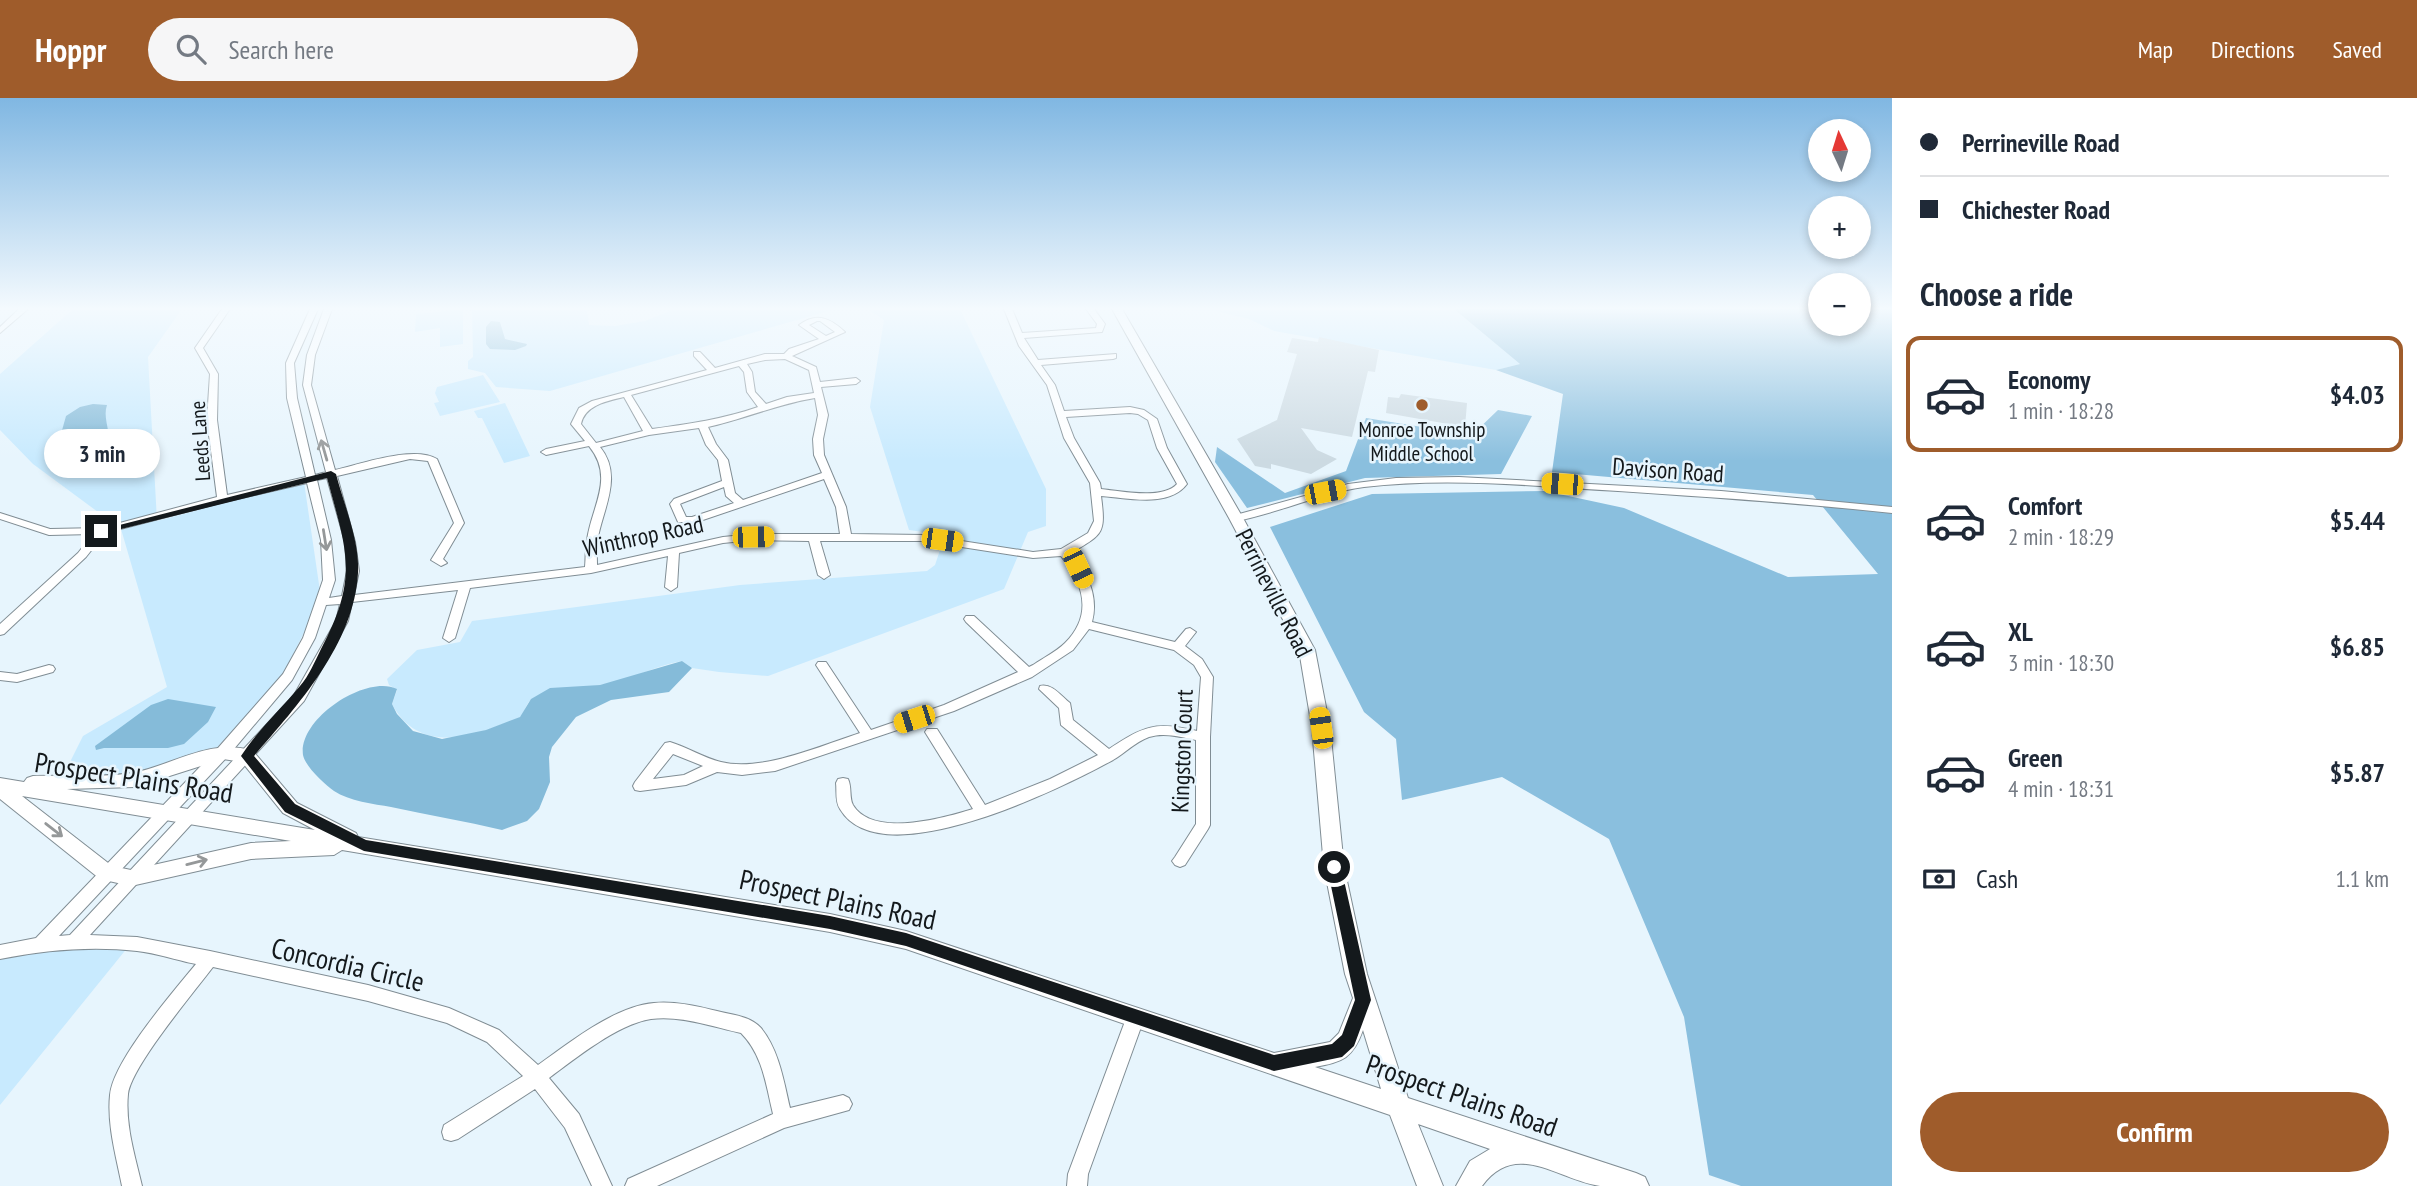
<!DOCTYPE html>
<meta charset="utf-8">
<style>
:root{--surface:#fff;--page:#f6f6f7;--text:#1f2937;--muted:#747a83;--line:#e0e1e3;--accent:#9f5c2b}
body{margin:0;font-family:"PT Sans Narrow",sans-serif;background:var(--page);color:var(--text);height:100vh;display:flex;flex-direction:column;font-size:26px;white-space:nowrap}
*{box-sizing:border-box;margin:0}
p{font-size:23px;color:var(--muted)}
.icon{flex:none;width:38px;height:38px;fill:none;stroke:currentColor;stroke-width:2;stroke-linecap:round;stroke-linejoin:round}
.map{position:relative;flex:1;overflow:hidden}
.details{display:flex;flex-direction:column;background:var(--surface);width:525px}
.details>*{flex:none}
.hud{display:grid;align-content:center;height:154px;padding:0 28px;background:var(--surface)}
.needle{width:46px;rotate:356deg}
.fabs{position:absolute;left:1808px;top:21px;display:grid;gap:14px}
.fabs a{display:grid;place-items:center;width:63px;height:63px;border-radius:50%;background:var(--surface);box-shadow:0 4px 10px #0003;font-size:35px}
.end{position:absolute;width:32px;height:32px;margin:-16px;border:9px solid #14191c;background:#fff;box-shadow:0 0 0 4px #fff}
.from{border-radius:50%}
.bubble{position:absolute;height:49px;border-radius:24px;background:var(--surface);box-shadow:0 4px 10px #0003;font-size:23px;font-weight:700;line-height:49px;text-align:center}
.car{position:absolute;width:21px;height:42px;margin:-21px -10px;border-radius:9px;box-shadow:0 0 5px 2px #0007;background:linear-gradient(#f5c518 24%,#345 0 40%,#f5c518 0 76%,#345 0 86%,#f5c518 0)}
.hud b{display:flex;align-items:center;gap:24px;height:66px;font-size:26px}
.hud b+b{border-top:2px solid var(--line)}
.hud i{width:18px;height:18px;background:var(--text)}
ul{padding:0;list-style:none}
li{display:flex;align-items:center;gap:21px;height:116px;margin:0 14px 10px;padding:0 14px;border:4px solid transparent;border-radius:14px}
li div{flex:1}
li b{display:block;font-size:26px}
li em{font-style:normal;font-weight:700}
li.on{border-color:var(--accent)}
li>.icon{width:63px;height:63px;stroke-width:1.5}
h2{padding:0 28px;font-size:32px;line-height:84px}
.pay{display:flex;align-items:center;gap:18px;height:77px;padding:0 28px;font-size:26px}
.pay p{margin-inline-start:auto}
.cta{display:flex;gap:14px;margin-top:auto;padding:14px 28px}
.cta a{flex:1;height:80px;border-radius:42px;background:var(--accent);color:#fff;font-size:28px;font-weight:700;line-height:80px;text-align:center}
header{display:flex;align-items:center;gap:42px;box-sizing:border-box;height:98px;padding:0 35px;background:var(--accent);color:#fff}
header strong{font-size:33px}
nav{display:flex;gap:38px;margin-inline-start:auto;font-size:24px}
.search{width:490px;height:63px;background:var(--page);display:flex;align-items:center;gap:18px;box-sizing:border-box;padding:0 24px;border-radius:38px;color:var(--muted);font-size:26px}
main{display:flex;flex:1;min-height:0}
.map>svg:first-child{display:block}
</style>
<header>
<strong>Hoppr</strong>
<div class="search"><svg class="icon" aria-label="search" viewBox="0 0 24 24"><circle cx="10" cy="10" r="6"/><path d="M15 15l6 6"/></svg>Search here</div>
<nav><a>Map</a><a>Directions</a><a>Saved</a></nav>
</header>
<main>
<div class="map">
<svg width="1892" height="1088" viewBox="0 0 1892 1088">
<rect width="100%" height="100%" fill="#e7f5fd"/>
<g fill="#c8eafe">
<polygon points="73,211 182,211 148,259 157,423 304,384 321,500 280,583 207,660 134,682 68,668 83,638 167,589 121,431 33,366 0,332 0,276"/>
<polygon points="463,211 463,246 440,249 440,230 415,234 416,216"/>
<polygon points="472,211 587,211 589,227 615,228 645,223 675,211 835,211 550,293 496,289 485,275 468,271 468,263 473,259"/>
<path d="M868,211H960L1046,391V428L1028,434L1004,491L768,578L719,574L692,570L682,563C654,568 628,583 600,587C578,591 552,588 532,601C526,605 525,614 520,619C514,623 502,626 495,629C456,644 414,648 392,606L397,592L389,587L387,581L417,552L460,544L472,523L740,487L927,473L935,467L945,437L909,432L870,309L884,222Z"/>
<polygon points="1158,211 1454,211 1520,266 1496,272 1274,233 1249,221 1216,213"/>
<polygon points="483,277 500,304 440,318 434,305 439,304 435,295 437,289"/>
<polygon points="505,305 530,358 504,365 482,320 478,320 474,313"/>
<polygon points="128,849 0,1007 0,856"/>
</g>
<g fill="#8abfde">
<polygon points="1454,211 1820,211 1820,226 1858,226 1859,211 1892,211 1892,1088 1741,1088 1709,1077 1684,919 1609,741 1502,679 1402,702 1396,641 1364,614 1270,429 1372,396 1545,393 1624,410 1788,479 1878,476 1813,397 1552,374 1563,296 1496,272 1520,266"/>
<polygon points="1498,312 1532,318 1501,376 1365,380 1247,410 1215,364 1217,349 1285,395 1346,373 1366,320 1472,337"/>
</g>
<g fill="#85bbd9">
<polygon points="491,223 500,224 505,241 527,246 526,248 515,252 490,251 486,246 486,229"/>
<path d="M93,306L107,307C103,318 109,330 109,342C97,354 80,355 65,353C57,343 63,330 66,318L80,309Z"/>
<path d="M682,563L692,570L669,594L611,602L576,619L552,649L549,659L550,684L539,711L527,723L502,732C465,723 428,717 391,709C374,706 349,703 334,693C324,686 305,668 303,657C298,621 366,576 397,591L392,606L397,616L413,633L442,641L486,632L520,619L531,601L550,590L600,587Z"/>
<polygon points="168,601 216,609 208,624 184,646 168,650 104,650 96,652 95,648 151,607"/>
</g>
<g fill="#ccdae2">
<polygon points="1319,239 1379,252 1375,274 1368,273 1352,339 1301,330 1317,352 1337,361 1311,376 1271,366 1271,371 1255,368 1237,341 1277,322 1297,256 1287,254 1292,240 1318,244"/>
<polygon points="1401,296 1467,305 1465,329 1386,315 1388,299 1399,300"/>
</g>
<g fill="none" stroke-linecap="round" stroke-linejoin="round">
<g stroke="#808d94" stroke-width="2">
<g id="minor">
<polygon points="19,211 28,211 0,235 0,229"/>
<path d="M222,211H230L203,250L218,276L217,322L227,397L306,379L287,300L286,265L310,211H318L294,265L297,300L315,377L326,374L303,287L307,257L324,211H332L315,257L311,287L335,372C361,366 414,347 437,361L464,425L443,461L447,465L441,468L431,462L454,425L428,363L410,361L337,378L355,444L359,473L354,497L585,469C586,460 585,451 587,442C592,407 615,380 589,348L546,357L541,354L546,351L585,343L571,326L579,310L592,303L707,272L694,258V254H700L715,270L765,256H784L789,251L819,241L799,227C817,214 830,220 845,234L792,258L816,269L820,284L856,280L860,283L856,286L821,289L828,317L823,341L824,357L846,409L851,436L923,437L1033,454L1061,451L1088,435L1094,423L1090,385L1064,340L1047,287L1019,248L1004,211H1012L1022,235L1096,230L1097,226L1086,211H1094L1105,226L1102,234L1024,240L1038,262L1116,256V260L1113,261L1041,267L1055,287L1064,313L1130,309L1144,312L1157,321L1167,350L1187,386C1169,410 1128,400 1101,398C1106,436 1103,436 1071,455C1087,475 1099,497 1092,524L1175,544L1186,531L1190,530L1196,534L1185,548L1202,561L1213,579L1210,639V727L1208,731L1185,767L1180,769L1175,767L1172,763L1175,759L1196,726V642C1181,639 1164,634 1149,639C1135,644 1125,655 1113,662C1062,690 881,780 840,711C835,704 837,693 836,685L838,681L843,680L848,681C852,689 849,700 853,707C873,740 944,720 973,711L925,634L927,631H937L985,707L1050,681L1098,657L1061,627L1059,610L1039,591L1040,588C1052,585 1061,598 1070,605L1073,622L1109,651C1144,628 1155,623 1197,633L1201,579L1194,567L1174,552L1089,531L1073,552L1032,579L954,613L775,673L742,677L717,674L686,687L640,693L635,692L633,688L635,684L665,645L670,644C687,649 704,660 721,664C762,674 820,648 860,635L816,567L818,564H826L871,632L944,607L1018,574L966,524L964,521L966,518H974L1029,569L1033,567C1043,560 1056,554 1065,545C1093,517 1084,486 1061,458L1033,460L923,443H820L830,477L824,481L818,477L809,443L753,442L723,445L679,455L677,489L671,493L665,489L668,458L591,475L470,490L455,540L449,544L443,540L458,492L352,504L348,523L304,603L90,837L137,839L210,853L368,887L449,910L499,932L538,967C569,945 615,908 654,905C675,903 697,908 717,913C733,917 750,918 761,930C779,952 784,984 790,1010L843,997L849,1000L852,1006L849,1012L784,1030L657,1088H625L628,1081L773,1016C766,987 763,957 741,935C713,929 681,917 651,921C618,926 576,960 549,980L579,1016L612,1088H592L565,1030L535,991L458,1041L451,1043L444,1041L442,1034L444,1027L523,978L487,944L447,925L368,903L213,869C194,894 131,969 128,996C125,1027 135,1058 142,1088H122C116,1058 107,1027 110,997C113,963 173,894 196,866C176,862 156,855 137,853C91,848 45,852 0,861V847L36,840L218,650L283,576L303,540L323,482L321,442L307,385L224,404L105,435L86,459L4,536L0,537V526L78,455L93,436L49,437L0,421V415L50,431L101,430L217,399L207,322L210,276L195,250ZM817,223H820L835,234L826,238L809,227ZM785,261L809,272L814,295L787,299L766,306L755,294L752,274L747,266L765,262ZM739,268L744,274L747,294L758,309C724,321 688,326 652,331L631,297ZM624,299L643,333L596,345L581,326C585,307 607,303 624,299ZM815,300L818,317L813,341L814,357L822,375L743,402L735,395L728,362L716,346L708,329C744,321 778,306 815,300ZM1130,315L1138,316L1148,322L1157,350L1177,386C1163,402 1120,393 1101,391L1100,385L1074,340L1066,319ZM699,330L706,347L718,362L722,383L674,401L670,406L678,424H697L824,381L836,409L840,436H753L723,439L597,467C597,458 596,448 598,439C604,409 623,377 600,349L649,337ZM327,380L345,444L347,473L342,498L329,500L335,482L331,442L317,382ZM724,389L726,398L734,405L692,419H686L680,406L682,405ZM340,506L336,523L294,597L70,837L59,838L228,658L292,582L315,540L326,507ZM673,656L703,668L684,677L653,681Z"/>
<path d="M1459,379L1721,393L1892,409V415C1801,405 1709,399 1618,393C1533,388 1448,379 1364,389C1320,395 1279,415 1236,423L1231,420L1232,418L1348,386L1396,380Z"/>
<polygon points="49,567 53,568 55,571 53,574 17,584 0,582 0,574 17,576"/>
<polygon points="1136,910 1142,912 1145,918 1088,1076 1087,1088 1067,1088 1068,1076 1127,918 1130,912"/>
</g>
</g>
<g stroke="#808d94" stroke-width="2">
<path id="tertiary" d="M1112,211H1122L1243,420L1315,552L1330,630L1344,769L1367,876L1408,1000L1636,1075L1645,1079L1649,1088C1633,1088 1615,1088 1600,1088C1558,1082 1516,1041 1482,1088H1456L1470,1063L1490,1051L1418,1026L1443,1088H1417L1390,1017L906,851L830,834L342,752L334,757L251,761L131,788L100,781L0,701V680L24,684L27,680L33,678C62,677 111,680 137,674C177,665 211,640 253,653L297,705L356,735L358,739L830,816L906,833L1274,955L1330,944L1339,935L1353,900L1345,876L1324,769L1312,630L1299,552L1229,420ZM223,661L242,664L283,715L315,732L67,691L135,689ZM22,698L291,743L251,745L131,772L112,768ZM1363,932L1381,991L1315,969C1343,964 1353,960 1363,932Z"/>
</g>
<use href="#minor" fill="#fff" fill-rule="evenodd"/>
<use href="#tertiary" fill="#fff" fill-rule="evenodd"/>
</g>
<defs><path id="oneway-shaft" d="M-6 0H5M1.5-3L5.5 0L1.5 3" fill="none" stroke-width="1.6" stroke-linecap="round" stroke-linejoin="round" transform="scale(1.75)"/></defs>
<g stroke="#959899">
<use href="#oneway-shaft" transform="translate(324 352) rotate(-106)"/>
<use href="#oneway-shaft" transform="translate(325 442) rotate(81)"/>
<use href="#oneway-shaft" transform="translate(54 732) rotate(38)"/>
<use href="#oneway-shaft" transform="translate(197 764) rotate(-14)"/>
</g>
<linearGradient id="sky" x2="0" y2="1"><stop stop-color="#80b7e2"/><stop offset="0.58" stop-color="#f4fafe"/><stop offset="1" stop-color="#f4fafe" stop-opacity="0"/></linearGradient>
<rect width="1892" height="363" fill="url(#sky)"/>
<path fill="#14191c" d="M331,373L336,376C344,407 360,443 358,475C354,546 298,607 254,658L295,706L366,742L830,818L906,835L1274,957L1332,946L1342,937L1355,902L1327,769L1334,763L1341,769L1371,902L1354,948L1342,959L1274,973L906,848L830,831L364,753L285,714L241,658C257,633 281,611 300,588C309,578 315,563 321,551C359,479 347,454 327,380L101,436L96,433Z"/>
<circle fill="#9f5c2b" stroke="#e7f5fd" stroke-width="2.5" cx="1422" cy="307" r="7"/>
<g text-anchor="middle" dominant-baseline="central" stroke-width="5" stroke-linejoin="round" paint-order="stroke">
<g font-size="21" fill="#14191c" stroke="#e7f5fd">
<text x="1422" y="331">Monroe Township<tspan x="1422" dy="24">Middle School</tspan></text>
</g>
<g font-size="21" fill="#14191c" stroke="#e7f5fd">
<text transform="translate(200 343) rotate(-94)">Leeds Lane</text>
</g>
<g font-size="24" fill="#14191c" stroke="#e7f5fd">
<text transform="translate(1668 372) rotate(4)">Davison Road</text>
<text transform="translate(643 438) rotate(-12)">Winthrop Road</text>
<text transform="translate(1274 495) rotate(63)">Perrineville Road</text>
<text transform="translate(1182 653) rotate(-88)">Kingston Court</text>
</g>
<g font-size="28" fill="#14191c" stroke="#e7f5fd">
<text transform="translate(134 679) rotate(9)">Prospect Plains Road</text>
<text transform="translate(838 801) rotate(12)">Prospect Plains Road</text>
<text transform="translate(348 866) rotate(13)">Concordia Circle</text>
<text transform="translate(1462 997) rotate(19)">Prospect Plains Road</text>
</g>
</g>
</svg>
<div class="fabs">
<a><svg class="needle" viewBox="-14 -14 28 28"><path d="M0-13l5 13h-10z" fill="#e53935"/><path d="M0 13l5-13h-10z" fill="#747a83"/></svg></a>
<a>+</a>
<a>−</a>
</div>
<i class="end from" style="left:1334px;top:769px"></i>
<i class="end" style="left:101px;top:433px"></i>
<div class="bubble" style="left:44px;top:331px;width:116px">3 min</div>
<i class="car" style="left:1562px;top:386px;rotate:274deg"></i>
<i class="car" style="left:1325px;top:394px;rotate:79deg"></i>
<i class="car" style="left:753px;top:439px;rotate:89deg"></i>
<i class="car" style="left:942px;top:442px;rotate:98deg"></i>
<i class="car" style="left:1078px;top:470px;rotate:155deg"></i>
<i class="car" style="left:914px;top:621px;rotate:252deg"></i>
<i class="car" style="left:1321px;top:630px;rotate:352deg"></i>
</div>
<section class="details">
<div class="hud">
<b><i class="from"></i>Perrineville Road</b>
<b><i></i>Chichester Road</b>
</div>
<h2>Choose a ride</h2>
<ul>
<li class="on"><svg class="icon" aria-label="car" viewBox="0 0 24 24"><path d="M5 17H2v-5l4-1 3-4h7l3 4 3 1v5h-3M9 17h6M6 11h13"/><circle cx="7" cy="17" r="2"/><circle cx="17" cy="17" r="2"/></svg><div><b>Economy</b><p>1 min · 18:28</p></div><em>$4.03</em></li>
<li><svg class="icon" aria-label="car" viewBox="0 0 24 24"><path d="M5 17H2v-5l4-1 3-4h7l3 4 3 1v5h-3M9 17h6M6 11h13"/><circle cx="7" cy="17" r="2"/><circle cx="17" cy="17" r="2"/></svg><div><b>Comfort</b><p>2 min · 18:29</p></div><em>$5.44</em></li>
<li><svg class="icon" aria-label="car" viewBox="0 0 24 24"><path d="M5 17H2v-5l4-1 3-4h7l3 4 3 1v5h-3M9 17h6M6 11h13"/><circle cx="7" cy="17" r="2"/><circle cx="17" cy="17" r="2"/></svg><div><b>XL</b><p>3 min · 18:30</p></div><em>$6.85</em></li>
<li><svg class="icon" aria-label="car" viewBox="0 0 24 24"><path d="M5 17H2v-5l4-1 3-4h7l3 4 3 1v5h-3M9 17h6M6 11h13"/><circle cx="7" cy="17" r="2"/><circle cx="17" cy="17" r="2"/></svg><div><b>Green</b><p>4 min · 18:31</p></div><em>$5.87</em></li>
</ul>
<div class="pay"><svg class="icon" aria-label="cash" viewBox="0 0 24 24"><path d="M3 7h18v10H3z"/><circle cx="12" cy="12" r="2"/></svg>Cash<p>1.1 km</p></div>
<div class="cta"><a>Confirm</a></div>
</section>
</main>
